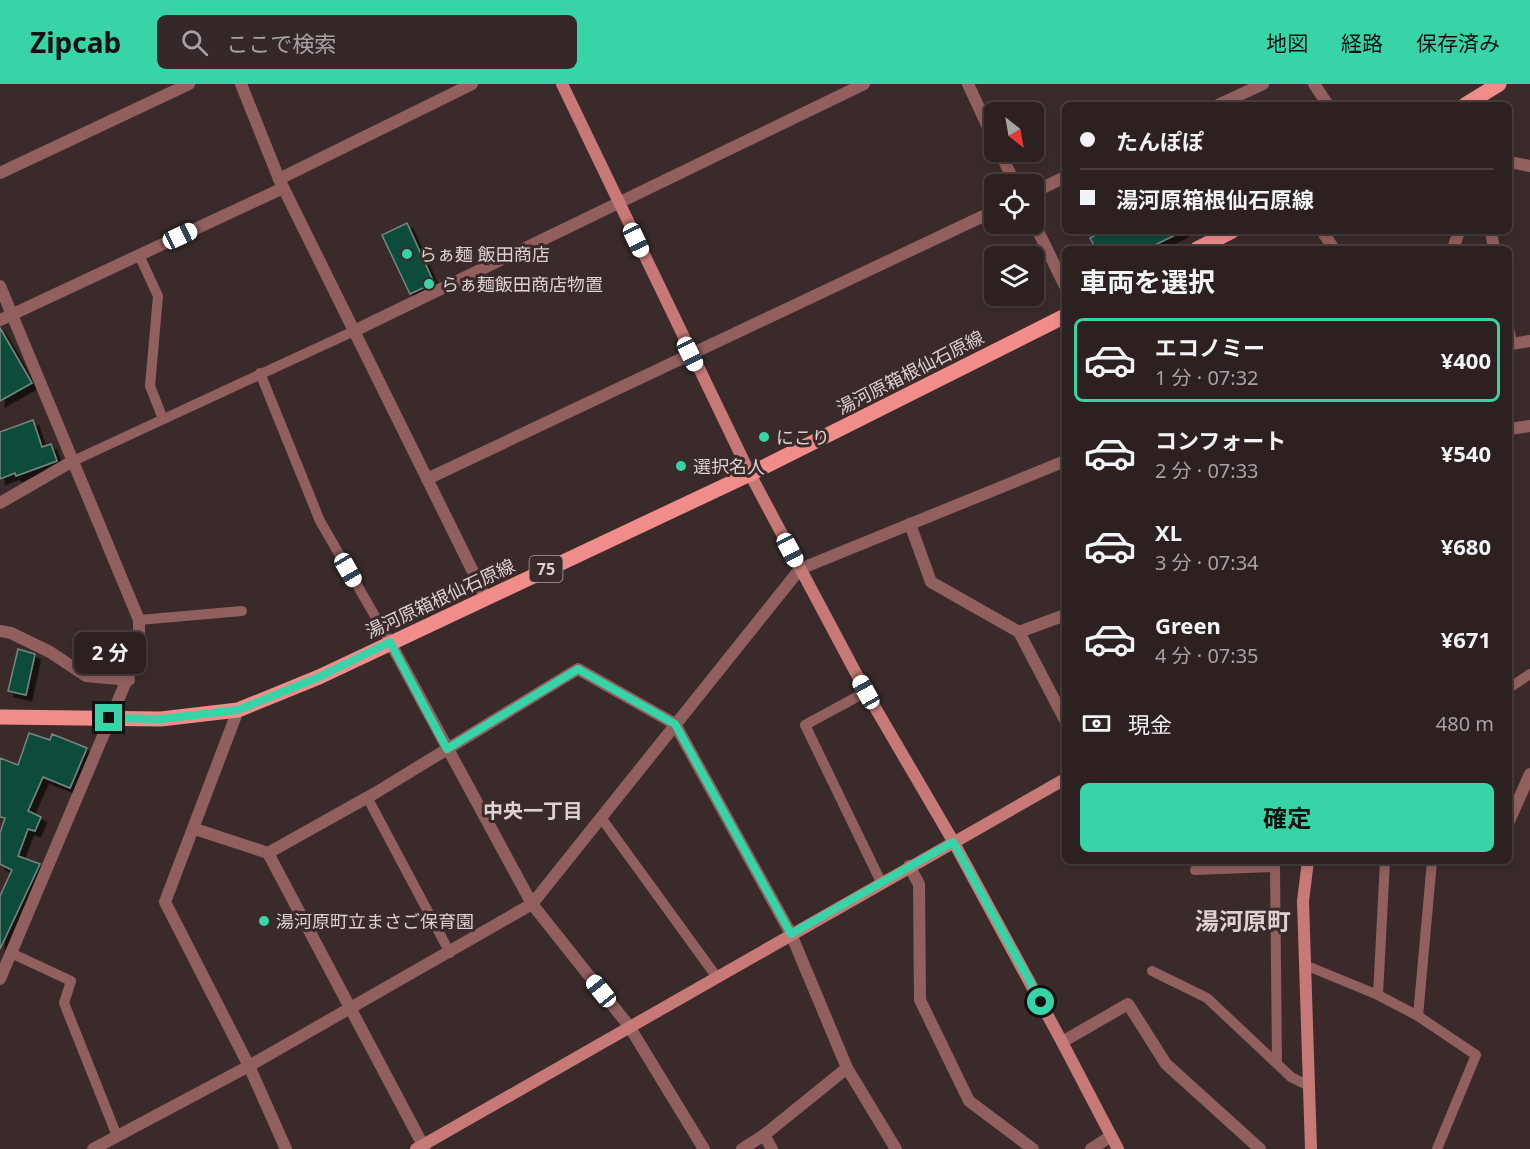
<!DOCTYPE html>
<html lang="ja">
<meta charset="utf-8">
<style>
:root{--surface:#2c2020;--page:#342829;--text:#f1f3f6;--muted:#a6a3a5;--line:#483e3e;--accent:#36d4a7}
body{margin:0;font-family:"Noto Sans","Noto Sans JP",sans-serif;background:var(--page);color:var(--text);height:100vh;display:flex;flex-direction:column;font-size:22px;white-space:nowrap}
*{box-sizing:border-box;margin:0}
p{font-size:20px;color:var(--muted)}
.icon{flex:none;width:33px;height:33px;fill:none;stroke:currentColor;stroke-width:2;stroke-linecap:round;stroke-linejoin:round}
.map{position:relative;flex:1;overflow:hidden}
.side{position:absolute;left:1062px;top:162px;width:450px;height:618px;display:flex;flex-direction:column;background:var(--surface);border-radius:9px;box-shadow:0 3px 9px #0003,0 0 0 2px var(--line)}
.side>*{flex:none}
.guide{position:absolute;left:1062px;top:18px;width:450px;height:132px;border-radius:9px;box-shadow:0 3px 9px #0003,0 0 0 2px var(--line);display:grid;align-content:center;height:132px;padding:0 18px;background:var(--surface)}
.needle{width:39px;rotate:149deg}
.fabs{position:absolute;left:984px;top:18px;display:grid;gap:12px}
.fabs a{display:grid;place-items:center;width:60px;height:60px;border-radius:9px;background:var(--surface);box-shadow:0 3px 9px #0003,0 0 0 2px var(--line);font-size:30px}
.end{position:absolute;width:27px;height:27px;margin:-14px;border:8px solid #36d4a7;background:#111;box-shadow:0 0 0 3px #111}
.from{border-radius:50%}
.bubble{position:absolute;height:42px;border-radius:9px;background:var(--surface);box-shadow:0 3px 9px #0003,0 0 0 2px var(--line);font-size:20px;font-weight:700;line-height:42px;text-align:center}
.car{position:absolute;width:18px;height:36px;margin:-18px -9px;border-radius:8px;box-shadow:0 0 4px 2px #0007;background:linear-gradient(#fff 24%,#345 0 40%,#fff 0 76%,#345 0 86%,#fff 0)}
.guide b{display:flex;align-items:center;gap:21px;height:57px;font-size:22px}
.guide b+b{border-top:2px solid var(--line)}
.guide i{width:15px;height:15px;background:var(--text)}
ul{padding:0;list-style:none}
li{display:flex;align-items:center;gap:18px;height:84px;margin:0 12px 9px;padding:0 6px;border:3px solid transparent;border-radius:9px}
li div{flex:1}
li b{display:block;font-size:22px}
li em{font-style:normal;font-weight:700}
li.current{border-color:var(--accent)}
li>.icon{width:54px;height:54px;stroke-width:1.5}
h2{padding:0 18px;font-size:27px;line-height:72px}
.pay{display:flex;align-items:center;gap:15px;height:66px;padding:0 18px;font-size:22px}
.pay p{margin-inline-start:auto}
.button{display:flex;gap:12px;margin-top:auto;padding:12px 18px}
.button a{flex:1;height:69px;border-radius:9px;background:var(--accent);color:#111;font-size:24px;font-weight:700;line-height:69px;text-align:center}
header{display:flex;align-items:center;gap:36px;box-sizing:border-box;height:84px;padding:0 30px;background:var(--accent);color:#111}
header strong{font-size:28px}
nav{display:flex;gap:33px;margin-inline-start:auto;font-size:21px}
.search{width:420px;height:54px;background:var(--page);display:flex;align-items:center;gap:15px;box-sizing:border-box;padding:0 21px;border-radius:9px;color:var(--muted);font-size:22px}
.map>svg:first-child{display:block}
</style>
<header>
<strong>Zipcab</strong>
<div class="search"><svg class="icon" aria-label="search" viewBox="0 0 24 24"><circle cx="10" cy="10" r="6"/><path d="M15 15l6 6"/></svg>ここで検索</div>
<nav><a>地図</a><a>経路</a><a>保存済み</a></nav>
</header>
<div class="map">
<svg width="1530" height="1065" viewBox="0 0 1530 1065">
<defs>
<filter id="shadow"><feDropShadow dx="5.5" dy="5.5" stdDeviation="0" flood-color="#0009"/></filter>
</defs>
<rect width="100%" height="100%" fill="#3a2b2a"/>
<g fill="#104c3b" stroke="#74867e" stroke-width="1.5" filter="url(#shadow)">
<polygon points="407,139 434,199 410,210 382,151"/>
<polygon points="1103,147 1183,147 1147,165 1096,165 1090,154"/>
<polygon points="0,244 32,299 0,317"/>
<polygon points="33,336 42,363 51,360 57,377 16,392 15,389 0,395 0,348"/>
<polygon points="18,565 35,570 26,611 8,607"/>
<polygon points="29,649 50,656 52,650 87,664 70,704 43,693 28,727 41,733 35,747 28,745 18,772 40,780 0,865 0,812 12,786 0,780 0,749 5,734 0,733 0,674 18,681"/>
</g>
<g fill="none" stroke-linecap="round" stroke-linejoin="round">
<g stroke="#915f5e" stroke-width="10">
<polyline points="139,171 158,212 150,302 163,335"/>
<polyline points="260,289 320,437 390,558"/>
<polyline points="71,378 354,247"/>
<polyline points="139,536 242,527"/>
<polyline points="1509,604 1530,590"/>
<polyline points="866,608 805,641 881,798"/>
<polyline points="367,713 450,869"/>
<polyline points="602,735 716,892"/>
<polyline points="1195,786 1275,783 1277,980"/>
<polyline points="11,869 71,897 64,919 117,1052"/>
<polyline points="1305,881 1378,911 1418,932 1476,971 1437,1065"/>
<polyline points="1152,887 1207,914 1291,993 1309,1002"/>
<polyline points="1378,911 1385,777"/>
<polyline points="1418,932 1432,777"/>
</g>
<g stroke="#915f5e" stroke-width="12">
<polyline points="241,0 279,95 486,514"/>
<polyline points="968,0 994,56"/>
<polyline points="1314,0 1328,21"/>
<polyline points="1218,21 1263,0"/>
<polyline points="1000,68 1015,100"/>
<polyline points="1509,78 1530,82"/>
<polyline points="0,89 189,0"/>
<polyline points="279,95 472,0"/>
<polyline points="1034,108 1065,93"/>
<polyline points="1034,139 1065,202"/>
<polyline points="1322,147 1334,165"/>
<polyline points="1491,147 1494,165"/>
<polyline points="1453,165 1459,147"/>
<polyline points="0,202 139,536 139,567 0,895"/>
<polyline points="0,236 283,104"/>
<polyline points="354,247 864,0"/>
<polyline points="1509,248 1511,260 1530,257"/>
<polyline points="1509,345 1530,342"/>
<polyline points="427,395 994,127"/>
<polyline points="0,419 71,378"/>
<polyline points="910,440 931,498 1019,548 1065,636"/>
<polyline points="0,547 11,549 50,568 86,592 129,596"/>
<polyline points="1019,548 1065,531"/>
<polyline points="390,558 532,820 629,942 704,1065"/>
<polyline points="238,626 165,818 249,982 286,1065"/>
<polyline points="1509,737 1530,690"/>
<polyline points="195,745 268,769 377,708 578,585 675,640 791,850 847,984 896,1065"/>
<polyline points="268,769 425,1065"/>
<polyline points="909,782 919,800 920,916 969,1017 1033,1065"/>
<polyline points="1062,958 1128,920 1166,980 1260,1065"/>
<polyline points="764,1051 847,984"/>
<polyline points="93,1065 249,982 532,820 800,485 1065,377"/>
<polyline points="742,1065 764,1051 772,1065"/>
<polyline points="1091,1065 1111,1052"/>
</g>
<g stroke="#c77977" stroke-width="12">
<polyline points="562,0 750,390 866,608 953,757 1062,958 1118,1065"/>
<polyline points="1308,777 1303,817 1311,1065"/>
<polyline points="416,1065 1065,695"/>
</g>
<g stroke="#f08c8a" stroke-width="15">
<polyline points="1465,21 1499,0"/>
<polyline points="1197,165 1232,147"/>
<polyline points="0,633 161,635 238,626 319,593 750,390 1065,232"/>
</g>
</g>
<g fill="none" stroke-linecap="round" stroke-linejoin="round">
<polyline stroke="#36d4a7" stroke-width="8" points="109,634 161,635 238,626 319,593 390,558 447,665 578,585 675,640 791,850 953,758 1041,918"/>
</g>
<g fill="#36d4a7" stroke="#3a2b2a" stroke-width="2">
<circle cx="407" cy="170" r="6"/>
<circle cx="429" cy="200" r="6"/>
<circle cx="764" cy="353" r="6"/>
<circle cx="681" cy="382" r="6"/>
<circle cx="264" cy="837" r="6"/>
</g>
<g text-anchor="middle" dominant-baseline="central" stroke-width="6" stroke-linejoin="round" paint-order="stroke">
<rect fill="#3a2b2a" stroke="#ab9f9f" stroke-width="1.5" x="529.5" y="472" width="33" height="26" rx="4.5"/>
<g font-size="16" font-weight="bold" fill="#dcd1d1">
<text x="546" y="485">75</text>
</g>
<g font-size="18" fill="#dcd1d1" stroke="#3a2b2a" text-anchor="start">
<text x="419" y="170">らぁ麺 飯田商店</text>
<text x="441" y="200">らぁ麺飯田商店物置</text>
<text x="776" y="353">にこり</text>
<text x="693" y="382">選択名人</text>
<text x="276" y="837">湯河原町立まさご保育園</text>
</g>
<g font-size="18" fill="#dcd1d1" stroke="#3a2b2a">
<text transform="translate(910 288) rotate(-27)">湯河原箱根仙石原線</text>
<text transform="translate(440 514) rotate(-25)">湯河原箱根仙石原線</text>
</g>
<g font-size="20" font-weight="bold" fill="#dcd1d1" stroke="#3a2b2a">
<text x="533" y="726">中央一丁目</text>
</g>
<g font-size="24" font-weight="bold" fill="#dcd1d1" stroke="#3a2b2a">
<text x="1243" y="836">湯河原町</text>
</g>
</g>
</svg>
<div class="fabs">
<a><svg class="needle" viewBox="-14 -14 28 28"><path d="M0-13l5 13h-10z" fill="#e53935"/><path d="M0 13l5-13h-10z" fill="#a6a3a5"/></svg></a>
<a><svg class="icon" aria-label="locate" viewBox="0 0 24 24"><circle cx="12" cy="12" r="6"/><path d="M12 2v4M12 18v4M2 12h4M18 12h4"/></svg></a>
<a><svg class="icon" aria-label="layers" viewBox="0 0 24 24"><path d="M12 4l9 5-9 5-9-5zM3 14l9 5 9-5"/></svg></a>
</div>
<i class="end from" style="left:1041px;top:918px"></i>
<i class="end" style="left:109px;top:634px"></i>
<div class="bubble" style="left:74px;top:548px;width:72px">2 分</div>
<i class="car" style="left:180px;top:152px;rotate:65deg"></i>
<i class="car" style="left:636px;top:156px;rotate:155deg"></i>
<i class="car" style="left:690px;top:270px;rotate:154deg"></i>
<i class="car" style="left:790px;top:466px;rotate:152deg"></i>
<i class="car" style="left:348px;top:486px;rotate:150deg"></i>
<i class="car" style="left:866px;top:608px;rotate:331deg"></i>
<i class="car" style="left:601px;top:907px;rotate:321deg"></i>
<div class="guide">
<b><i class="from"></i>たんぽぽ</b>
<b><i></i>湯河原箱根仙石原線</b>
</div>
<section class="side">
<h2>車両を選択</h2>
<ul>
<li class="current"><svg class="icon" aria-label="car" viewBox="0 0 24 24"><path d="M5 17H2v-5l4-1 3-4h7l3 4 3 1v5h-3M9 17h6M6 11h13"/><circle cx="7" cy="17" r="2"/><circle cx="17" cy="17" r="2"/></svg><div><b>エコノミー</b><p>1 分 · 07:32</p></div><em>¥400</em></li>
<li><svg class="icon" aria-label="car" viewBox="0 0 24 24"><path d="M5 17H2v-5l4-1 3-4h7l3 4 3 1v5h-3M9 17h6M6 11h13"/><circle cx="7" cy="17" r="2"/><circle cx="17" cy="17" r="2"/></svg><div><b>コンフォート</b><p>2 分 · 07:33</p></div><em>¥540</em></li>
<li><svg class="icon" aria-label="car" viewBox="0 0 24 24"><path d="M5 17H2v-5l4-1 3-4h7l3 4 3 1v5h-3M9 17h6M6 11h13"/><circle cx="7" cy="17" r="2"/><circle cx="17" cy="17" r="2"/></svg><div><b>XL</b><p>3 分 · 07:34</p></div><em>¥680</em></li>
<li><svg class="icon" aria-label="car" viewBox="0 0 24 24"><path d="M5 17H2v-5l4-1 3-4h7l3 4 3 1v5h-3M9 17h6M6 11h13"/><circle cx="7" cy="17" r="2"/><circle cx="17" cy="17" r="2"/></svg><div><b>Green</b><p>4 分 · 07:35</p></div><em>¥671</em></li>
</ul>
<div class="pay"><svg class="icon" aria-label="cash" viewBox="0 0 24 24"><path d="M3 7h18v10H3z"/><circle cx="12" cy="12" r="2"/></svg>現金<p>480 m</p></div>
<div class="button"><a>確定</a></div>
</section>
</div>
